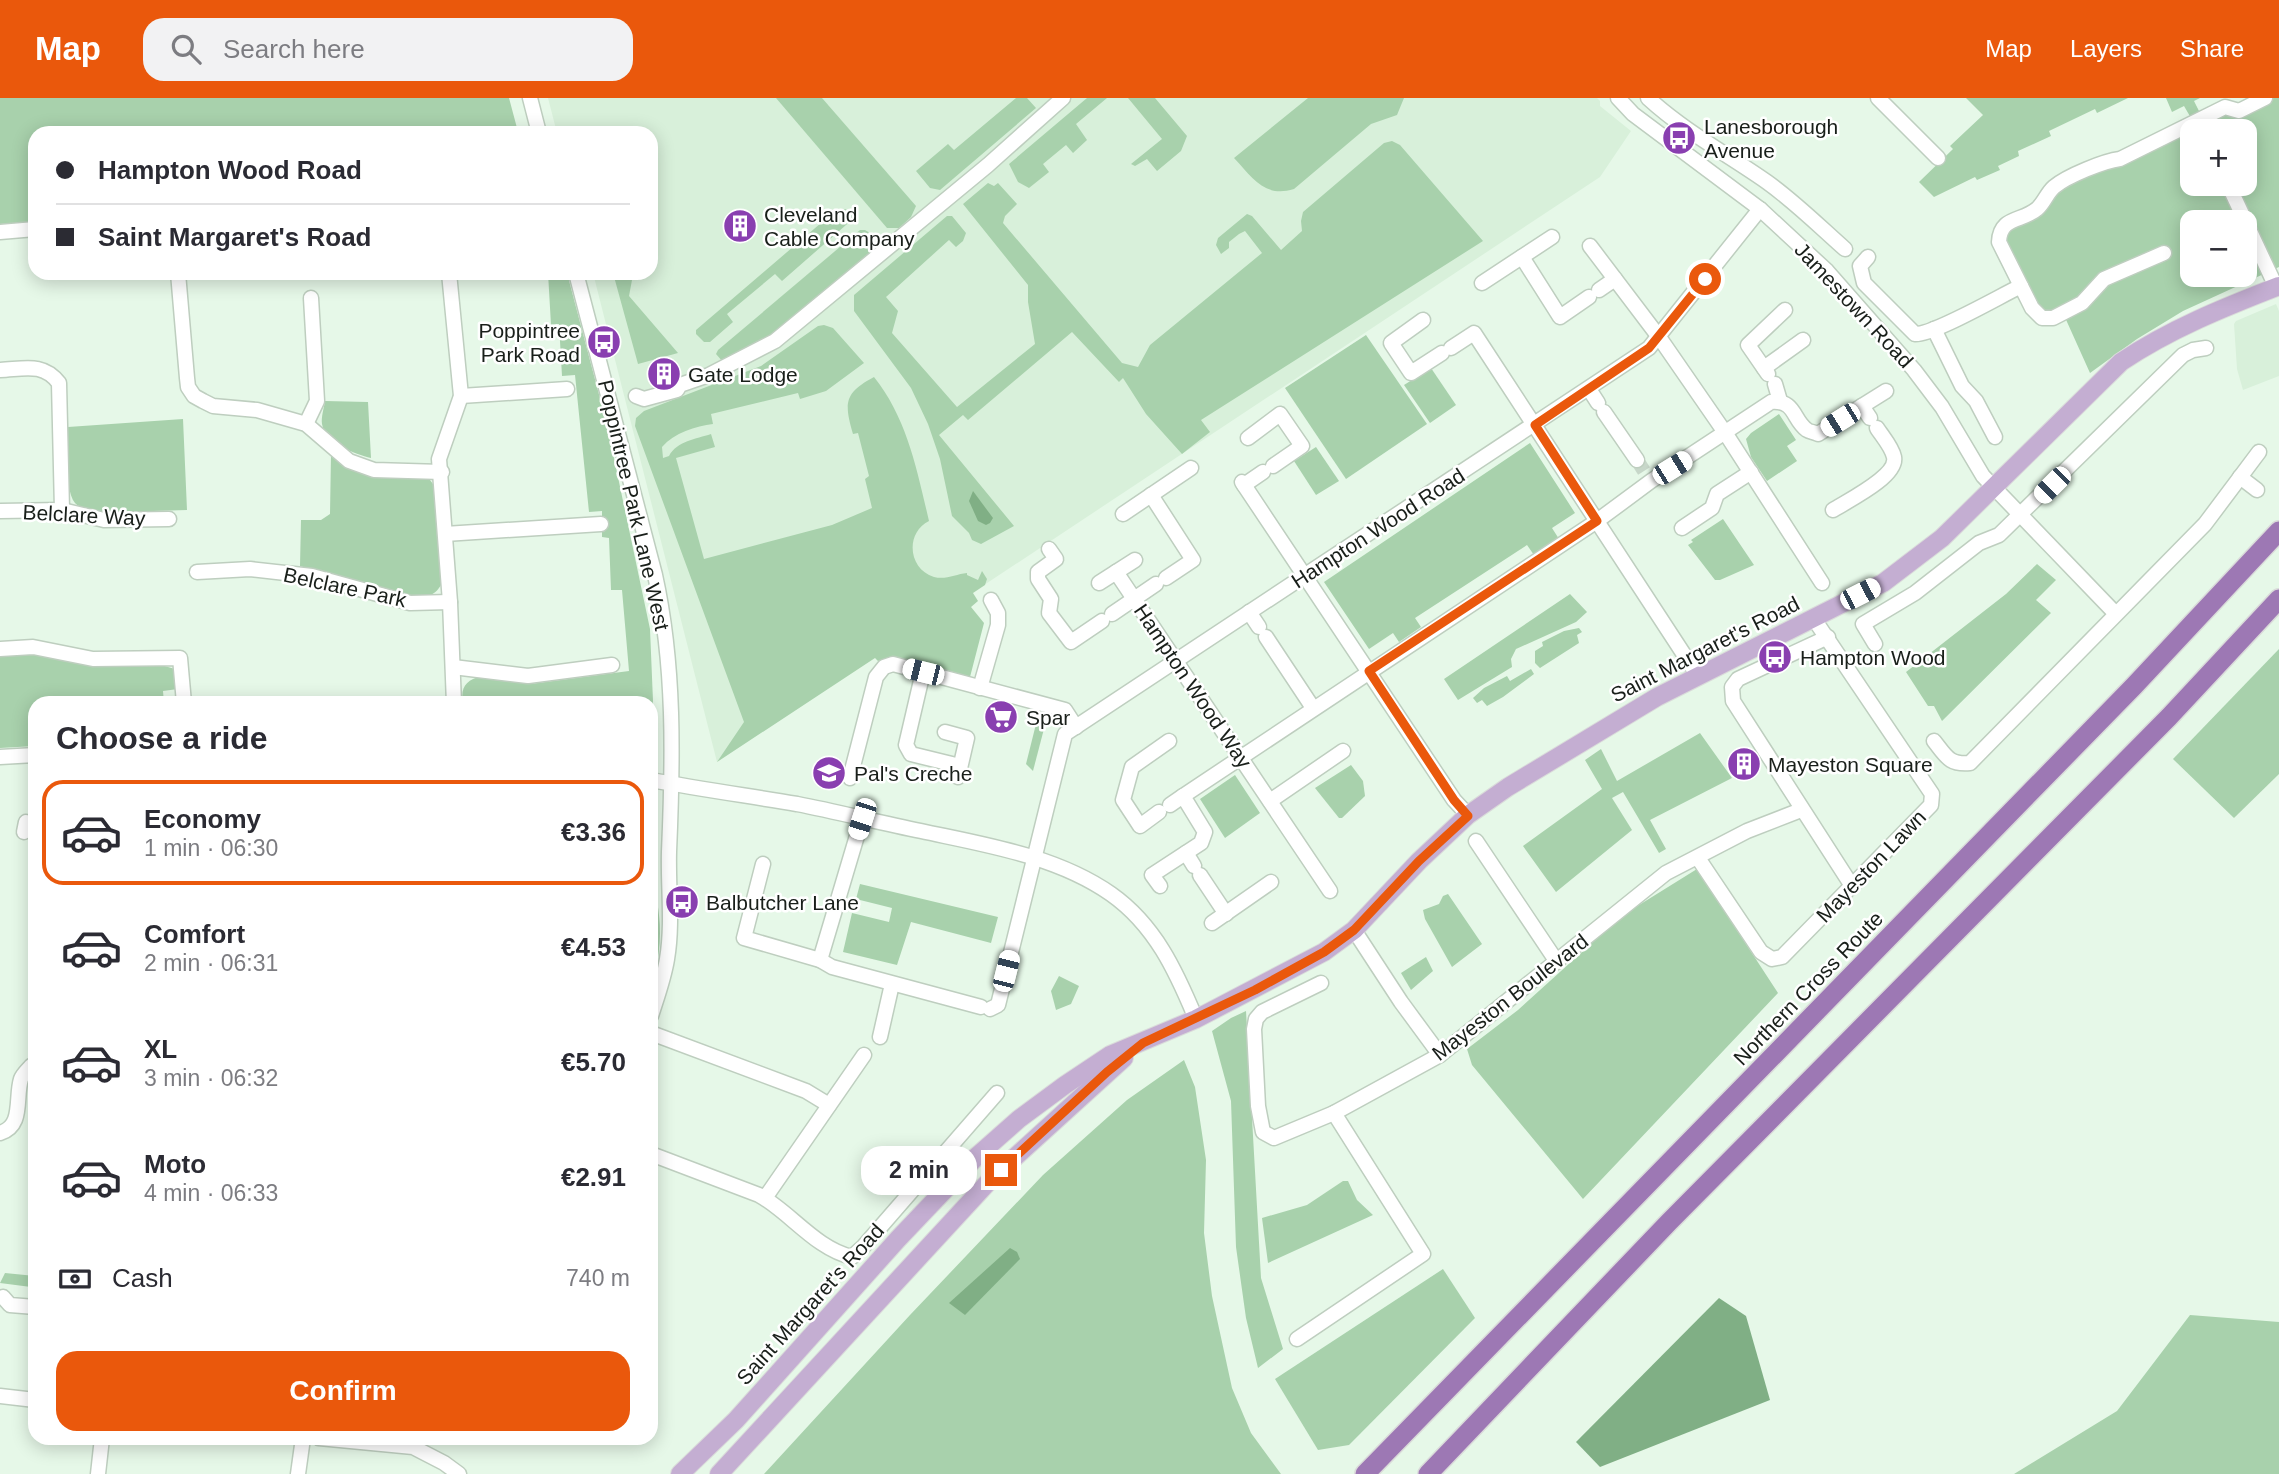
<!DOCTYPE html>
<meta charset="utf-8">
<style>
:root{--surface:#fff;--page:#f2f2f3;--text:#2b2b33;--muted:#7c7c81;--line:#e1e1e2;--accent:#ea580c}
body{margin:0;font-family:Helvetica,sans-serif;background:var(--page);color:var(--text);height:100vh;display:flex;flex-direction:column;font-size:26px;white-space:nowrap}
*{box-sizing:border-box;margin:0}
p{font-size:23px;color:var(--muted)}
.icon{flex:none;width:38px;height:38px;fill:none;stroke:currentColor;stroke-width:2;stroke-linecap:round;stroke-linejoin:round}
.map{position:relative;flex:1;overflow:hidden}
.drawer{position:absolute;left:28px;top:598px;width:630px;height:749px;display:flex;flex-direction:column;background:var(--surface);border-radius:21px;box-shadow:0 4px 18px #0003}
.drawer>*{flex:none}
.guide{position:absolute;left:28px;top:28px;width:630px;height:154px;border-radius:21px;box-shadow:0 4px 18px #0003;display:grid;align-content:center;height:154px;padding:0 28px;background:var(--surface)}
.buttons{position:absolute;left:2180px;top:21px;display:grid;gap:14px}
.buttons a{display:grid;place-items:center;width:77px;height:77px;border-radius:14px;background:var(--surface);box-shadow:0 4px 18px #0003;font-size:35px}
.end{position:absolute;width:32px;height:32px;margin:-16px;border:9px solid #ea580c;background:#fff;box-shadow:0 0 0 4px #fff}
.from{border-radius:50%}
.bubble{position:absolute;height:49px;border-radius:21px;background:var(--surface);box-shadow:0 4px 18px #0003;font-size:23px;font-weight:800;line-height:49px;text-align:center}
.car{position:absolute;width:21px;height:42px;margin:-21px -10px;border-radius:9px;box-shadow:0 0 5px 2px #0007;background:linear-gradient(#fff 24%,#345 0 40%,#fff 0 76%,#345 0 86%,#fff 0)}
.guide b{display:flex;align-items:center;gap:24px;height:66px;font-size:26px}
.guide b+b{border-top:2px solid var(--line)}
.guide i{width:18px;height:18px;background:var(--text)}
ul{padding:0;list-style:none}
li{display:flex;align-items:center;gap:21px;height:105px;margin:0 14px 10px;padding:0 14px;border:4px solid transparent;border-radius:21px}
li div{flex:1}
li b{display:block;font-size:26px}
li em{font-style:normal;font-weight:800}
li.on{border-color:var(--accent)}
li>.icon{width:63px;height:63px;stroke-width:1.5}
h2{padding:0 28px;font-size:32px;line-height:84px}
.pay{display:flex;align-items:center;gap:18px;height:77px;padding:0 28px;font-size:26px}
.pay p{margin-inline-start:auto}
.button{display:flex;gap:14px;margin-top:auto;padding:14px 28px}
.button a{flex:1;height:80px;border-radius:21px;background:var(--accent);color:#fff;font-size:28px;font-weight:800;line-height:80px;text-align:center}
header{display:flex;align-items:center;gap:42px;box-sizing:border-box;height:98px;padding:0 35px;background:var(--accent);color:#fff}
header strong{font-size:33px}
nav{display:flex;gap:38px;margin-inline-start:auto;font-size:24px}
.search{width:490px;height:63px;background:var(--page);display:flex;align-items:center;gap:18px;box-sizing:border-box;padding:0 24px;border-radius:21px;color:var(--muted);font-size:26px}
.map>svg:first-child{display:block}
</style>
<header>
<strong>Map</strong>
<div class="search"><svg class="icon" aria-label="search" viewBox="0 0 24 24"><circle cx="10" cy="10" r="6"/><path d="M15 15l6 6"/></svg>Search here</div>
<nav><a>Map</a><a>Layers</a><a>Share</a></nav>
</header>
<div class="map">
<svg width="2279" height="1376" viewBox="0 0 2279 1376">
<rect width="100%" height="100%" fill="#e6f8e8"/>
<g fill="#d8f0da">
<polygon points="548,0 1597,0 1600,3 1600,8 1631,33 1600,79 717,664 593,175 651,175 651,35 557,35"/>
<polygon points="2276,206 2279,213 2279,278 2243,292 2237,271 2234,226 2236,223"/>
</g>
<g fill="#a8d1ac" fill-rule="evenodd">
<polygon points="0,0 509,0 517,30 512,29 514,35 35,35 35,124 0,126"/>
<polygon points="776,0 822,0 916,108 911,119 899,130 887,130"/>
<polygon points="1016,0 1027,0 1036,10 940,92 930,90 916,73 948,46 954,52"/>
<polygon points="1087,0 1107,0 1076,26 1087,42 1073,55 1066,47 1043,66 1049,74 1029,90 1018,84 1009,66"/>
<polygon points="1128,0 1155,0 1187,38 1181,53 1157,73 1147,61 1135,68 1131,66 1162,41"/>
<path d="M1308,0H1404L1397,17L1371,26L1294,91C1264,100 1253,80 1234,60Z"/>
<polygon points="1966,0 2128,0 2097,15 2095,11 2049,33 2051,38 2018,53 2019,58 1998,68 2000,72 1977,82 1975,79 1934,99 1919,84 1953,51 1950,48 1983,17"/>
<polygon points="2166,0 2200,0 2194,3 2200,15 2191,20 2184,8 2172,14"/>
<path d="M2266,0H2279V169L2183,213L2137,241L2090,275L2063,215L2042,220L2000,134L2055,89L2225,10ZM2193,33H2245V86H2193ZM2193,124H2245V177H2193Z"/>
<polygon points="1392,43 1400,47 1483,143 1201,322 1210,334 1182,356 1146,316 1123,280 1119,284 1072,234 968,322 963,317 939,337 1014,428 981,446 972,442 969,435 952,418 940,361 928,326 911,290 854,213 854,197 947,118 952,118 966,135 963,143 956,149 949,142 886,199 898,213 892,235 957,309 1035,246 1028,204 1028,187 963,106 988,85 994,88 998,85 1017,106 1005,118 1003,125 1122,265 1138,269 1150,247 1262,155 1245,133 1239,136 1229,144 1229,150 1221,156 1216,147 1218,140 1247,116 1252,118 1281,152 1302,133 1301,123 1303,114 1384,45"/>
<polygon points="845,111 854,116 854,120 782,183 775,176 727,216 733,224 710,244 704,244 696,236 696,232 835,113"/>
<path d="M860,132H865C874,137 874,145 872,154L783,230L723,264L716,256L718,252Z"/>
<path d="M548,175H567L607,327L650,531L653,603L651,632V606L463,604C460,589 467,582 481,578L530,586L629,573L622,492H611L609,440L602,439V413L589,414L575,277L562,278L559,226L551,227Z"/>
<polygon points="613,175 650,175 632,182 629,198 678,255 638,266"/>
<path d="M824,227L833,230L864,265L826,293L800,301L798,295L711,316L713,326C696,328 674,335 662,349L663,360L669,358C677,343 696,341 711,336L715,349L676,360L704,461L832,427L872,410L865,381L869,378L858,335L853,336C844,305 844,295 874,279C907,320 917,372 929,423C905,435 908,471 934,479C946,482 956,476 967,475V477L978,482L982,473L987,481L985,487L973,495L978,503L971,509L984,525L970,579L892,559L878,563L875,560L717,664L744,624L635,328L636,320L644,313L761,268L818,228Z"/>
<polygon points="1366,237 1427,326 1346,381 1285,290"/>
<polygon points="1431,270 1456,307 1430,325 1404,287"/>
<path d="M325,303L368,304L371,360C355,356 325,345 322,326C321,319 324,310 325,303Z"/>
<polygon points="1779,316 1796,342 1787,348 1797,363 1767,383 1751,359 1746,341 1751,335"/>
<path d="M183,321L187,412L153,413L149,416C132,415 86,418 75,405C64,392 68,347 68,329Z"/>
<polygon points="1530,345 1575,415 1552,430 1559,441 1534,457 1527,447 1415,520 1421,529 1399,544 1393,535 1369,551 1324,484"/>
<polygon points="1316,349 1339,383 1316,397 1294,363"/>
<path d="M331,356L359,372L427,378L436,390L443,483C440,490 435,496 428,498C407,505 325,475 300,468L301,422H321L330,416Z"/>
<polygon points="1723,421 1754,467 1720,482 1715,482 1688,447 1693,444 1691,442"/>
<polygon points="2037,466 2056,482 2036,502 2051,515 1942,623 1934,608 1928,608 1906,574 2006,496"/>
<polygon points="1570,496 1587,514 1576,524 1516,551 1511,561 1512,569 1458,602 1444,581"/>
<polygon points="1579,530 1582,534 1577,537 1579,545 1540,570 1535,565 1535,553 1543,548 1542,544 1564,533"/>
<polygon points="2279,551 2279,676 2234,720 2173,661"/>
<polygon points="0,556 41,556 161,567 175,571 178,591 163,593 164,605 35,606 35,648 0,650"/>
<polygon points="1531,571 1534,576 1503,599 1487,608 1482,602 1477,605 1473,600 1484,590 1507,578 1510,583"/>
<polygon points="1036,626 1045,627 1033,673 1026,666"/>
<polygon points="1700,635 1732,680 1650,722 1666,751 1659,755 1623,694 1612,700 1632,732 1556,794 1523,748 1602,691 1585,662 1601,651 1617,683"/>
<polygon points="1351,667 1363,683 1365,698 1342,720 1339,720 1315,690"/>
<polygon points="1235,677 1260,715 1225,740 1200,701"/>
<polygon points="1697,771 1778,895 1583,1101 1472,967 1467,951 1518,912 1623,817"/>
<path d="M651,773C652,788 658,802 659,817C662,842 658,867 651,890Z"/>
<polygon points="860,786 998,819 991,845 911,824 897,867 843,854 852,815 889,824 892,810 856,801"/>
<polygon points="1448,796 1482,846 1452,869 1425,821 1423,812 1439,806 1443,798"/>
<polygon points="1426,859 1433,873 1411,892 1401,875"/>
<polygon points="1059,878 1079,888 1071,906 1056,912 1051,893"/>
<polygon points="1246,913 1261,1180 1283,1251 1258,1270 1246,1220 1236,1149 1231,1003 1212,933 1231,920"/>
<polygon points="1184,962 1195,989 1206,1062 1204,1135 1212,1198 1232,1290 1251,1335 1281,1376 764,1376 910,1217 1043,1077 1127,1002"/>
<polygon points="1343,1083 1348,1083 1357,1102 1373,1117 1268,1165 1262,1120 1307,1107"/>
<polygon points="1443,1171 1475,1220 1349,1347 1318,1352 1275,1281"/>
<polygon points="5,1175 35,1178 35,1206 29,1206 31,1189 0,1185"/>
<polygon points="2190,1217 2279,1224 2279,1376 2014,1376 2117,1313"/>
</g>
<g fill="#80af85">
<polygon points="973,393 993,420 990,425 986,427 978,423 969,403"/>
<polygon points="1010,1150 1017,1154 1020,1161 965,1217 949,1205"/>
<polygon points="1719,1200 1746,1218 1770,1302 1600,1369 1576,1344"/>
</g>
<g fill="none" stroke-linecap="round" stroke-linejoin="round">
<polyline stroke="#c7d7c9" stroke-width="14" stroke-dasharray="14 7" stroke-linecap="butt" points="1637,362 1644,373"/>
<g stroke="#becebf" stroke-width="17">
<g id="minor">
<polyline points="530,0 539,35"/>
<polyline points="1618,0 1633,16 1760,111 1827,173 1914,272 1942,309 1983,378 2115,515"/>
<path d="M1648,0C1684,33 1727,56 1767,84C1795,104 1819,128 1845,151"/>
<polyline points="1878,0 1938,60"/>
<polyline points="2228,86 2276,189"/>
<polyline points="0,134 35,131"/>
<polyline points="1590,148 1659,239 1726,336 1822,485"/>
<path d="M2164,155L2104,181L2082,205L2053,220H2042L2032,210L1999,144C2000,118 2022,124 2037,111C2044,105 2047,95 2054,89C2067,78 2104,63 2120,61L2225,9L2239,13L2265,0"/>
<polyline points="1522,159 1560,219 1589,199"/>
<path d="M1868,159L1860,168L1864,185L1915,236C1933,237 2000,198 2021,188"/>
<polyline points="178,175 187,280 188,289 194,298 203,303 213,308 257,312 306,326 349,363 374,372 442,374"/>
<polyline points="449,175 461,298 439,361 450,504 454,606"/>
<path d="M576,175L655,477C675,567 673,662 669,754C668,789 673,826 667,861C664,880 657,899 651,918"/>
<polyline points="1482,185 1552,139"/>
<polyline points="1599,192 1615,181"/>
<polyline points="1423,222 1391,245 1411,275 1442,255"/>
<polyline points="1934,231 1962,288 1976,303 1995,339"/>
<polyline points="1451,250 1474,235 1698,578"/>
<polyline points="1764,270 1803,242"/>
<path d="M0,272C24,271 43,264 59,285L62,412"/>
<polyline points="1768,276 1748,247 1785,212"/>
<polyline points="1775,286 1780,303"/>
<polyline points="1589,291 1598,305"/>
<polyline points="461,298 567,291"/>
<polyline points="636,298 644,301 677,292 680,287 709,277 775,243 988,67 1063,0"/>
<polyline points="1862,308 1886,293"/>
<polyline points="1604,314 1637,362"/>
<polyline points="306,326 317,303 311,200"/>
<polyline points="1248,340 1280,316 1302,348 1273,368"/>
<polyline points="2240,379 2257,392"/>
<polyline points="1242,384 1454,702 1468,717"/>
<polyline points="1244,387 1263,374"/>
<polyline points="1151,397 1193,462 1166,480"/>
<path d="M1833,412C1849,402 1898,378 1894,359C1892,349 1882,338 1877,330"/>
<polyline points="0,413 62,412 104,422 169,421"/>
<polyline points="1123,416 1191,370"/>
<polyline points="1682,430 1712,410 1717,396 1751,374"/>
<polyline points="445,436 601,426"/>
<polyline points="1049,451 1056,461 1038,474 1038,481 1051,501 1049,515 1071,544 1102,523"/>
<polyline points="197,474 250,471 312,478 410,505 450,504"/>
<polyline points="1116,474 1330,793"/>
<polyline points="1099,485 1135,462"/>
<polyline points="1249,514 1259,529"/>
<polyline points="1112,516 1156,486"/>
<polyline points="1266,539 1313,610"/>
<polyline points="1828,539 1738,581 1732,589 1733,603 1852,788"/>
<polyline points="1875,546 1863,526 1915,495 1979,445 1999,437 2183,257 2193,252 2206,250"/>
<polyline points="0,551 33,549 93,561 180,560 184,605"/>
<polyline points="453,569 528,578 612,567"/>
<polyline points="923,574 906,647 911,656 960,668"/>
<polyline points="980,590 998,527 998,515 991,502"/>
<polyline points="945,634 967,640 958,679"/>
<path d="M1934,643C1946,658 1949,667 1970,665L2205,426L2259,354"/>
<polyline points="0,659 35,657"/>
<polyline points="850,680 876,579 884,569 893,566 1065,612 1076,629"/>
<path d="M651,682C700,691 749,698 797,706C839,714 880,725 921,733C986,747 1057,758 1111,796C1155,827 1176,873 1196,921"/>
<polyline points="1270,703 1343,653"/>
<polyline points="1170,707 1183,698"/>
<polyline points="1159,714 1140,728 1123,702 1132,669 1169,643"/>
<polyline points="24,734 26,724 35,726"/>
<polyline points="1476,743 1557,864"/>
<polyline points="1186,755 1194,768"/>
<polyline points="1698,760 1761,854 1772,861 1782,859 1931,707 1932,696 1814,521"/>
<polyline points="763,766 744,840 820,862 832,869 981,909"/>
<polyline points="1200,777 1226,816"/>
<path d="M1160,788L1152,777L1201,745L1205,734L1183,698L1597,423L1651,383L1771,304C1796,302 1792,321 1807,332C1810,334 1814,334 1818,336L1862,308L1870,320"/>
<polyline points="1212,825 1271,784"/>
<polyline points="1354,832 1401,904 1440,957"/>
<polyline points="820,862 862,721"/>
<polyline points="1321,885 1262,914 1256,921 1254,931 1258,1008 1263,1034 1274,1040 1334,1015 1440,957 1666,775 1747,733 1801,712"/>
<polyline points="990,911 998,907 1065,636 1649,250 1760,111"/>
<polyline points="651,935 806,993 829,1007"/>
<polyline points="880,939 892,886"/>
<path d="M0,1035C24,1028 15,1000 21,981C23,976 28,972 31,968H35"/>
<path d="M651,1056L759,1097C790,1114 816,1151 852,1159L863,1149L997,995"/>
<polyline points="765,1100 864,957"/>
<polyline points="3,1199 10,1207 35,1209"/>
<polyline points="1297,1241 1423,1156 1334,1015"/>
<polyline points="0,1298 35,1302"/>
<polyline points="319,1340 413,1349 444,1365 459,1376"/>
<polyline points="98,1376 102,1340"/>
<polyline points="298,1376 303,1340"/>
</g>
</g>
<g stroke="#dadbda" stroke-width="20">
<g id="major">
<path d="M680,1376L736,1322L898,1141L976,1059L1019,1021L1065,987L1110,957L1196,921L1324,854L1354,832L1419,763L1468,717L1508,689L1657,599L1883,485L1942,440L2121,264C2170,231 2225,209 2279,188"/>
<polyline points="719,1376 992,1080 1124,960"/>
</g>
</g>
<g stroke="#dadbda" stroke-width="22">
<g id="highway">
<polyline points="1365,1376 2134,588 2279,433"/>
<polyline points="1428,1376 1669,1124 2169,619 2279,501"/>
</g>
</g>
<use href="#minor" stroke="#fff" stroke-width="14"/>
<use href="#major" stroke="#c4aed2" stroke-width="18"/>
<use href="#highway" stroke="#9d78b4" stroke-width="19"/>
</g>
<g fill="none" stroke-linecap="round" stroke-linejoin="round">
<polyline stroke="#ea580c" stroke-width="9" points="1001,1072 1107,974 1143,945 1255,892 1324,854 1354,832 1419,763 1468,718 1454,702 1369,573 1597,423 1535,327 1649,250 1705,181"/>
</g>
<defs>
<g id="bus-disc" transform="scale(1.75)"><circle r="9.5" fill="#893fb0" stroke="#fff"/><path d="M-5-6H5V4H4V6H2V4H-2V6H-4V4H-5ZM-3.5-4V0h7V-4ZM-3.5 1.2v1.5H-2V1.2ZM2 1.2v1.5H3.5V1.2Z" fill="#fff"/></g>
<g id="building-disc" transform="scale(1.75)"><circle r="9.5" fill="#893fb0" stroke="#fff"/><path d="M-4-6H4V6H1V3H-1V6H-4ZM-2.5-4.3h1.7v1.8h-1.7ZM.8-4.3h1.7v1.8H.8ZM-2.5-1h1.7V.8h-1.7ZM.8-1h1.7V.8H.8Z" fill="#fff"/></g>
<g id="supermarket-disc" transform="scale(1.75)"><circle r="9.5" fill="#893fb0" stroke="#fff"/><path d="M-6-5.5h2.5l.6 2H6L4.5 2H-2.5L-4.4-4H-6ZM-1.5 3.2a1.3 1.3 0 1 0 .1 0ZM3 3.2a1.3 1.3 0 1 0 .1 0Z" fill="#fff"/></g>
<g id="school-disc" transform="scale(1.75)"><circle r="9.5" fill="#893fb0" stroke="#fff"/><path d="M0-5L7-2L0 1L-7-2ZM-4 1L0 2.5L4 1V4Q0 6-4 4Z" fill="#fff"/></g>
</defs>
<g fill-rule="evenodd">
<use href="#bus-disc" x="1679" y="40"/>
<use href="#building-disc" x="740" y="128"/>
<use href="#bus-disc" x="604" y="244"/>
<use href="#building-disc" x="664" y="276"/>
<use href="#bus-disc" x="1775" y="559"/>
<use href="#supermarket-disc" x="1001" y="619"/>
<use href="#building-disc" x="1744" y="666"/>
<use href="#school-disc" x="829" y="675"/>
<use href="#bus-disc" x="682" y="804"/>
</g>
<g text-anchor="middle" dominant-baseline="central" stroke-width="5" stroke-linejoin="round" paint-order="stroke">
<g font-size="21" fill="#191f1a" stroke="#fff" text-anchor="start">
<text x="1704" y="28">Lanesborough<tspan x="1704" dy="24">Avenue</tspan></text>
<text x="764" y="116">Cleveland<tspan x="764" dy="24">Cable Company</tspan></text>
<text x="580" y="232" text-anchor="end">Poppintree<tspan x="580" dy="24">Park Road</tspan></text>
<text x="688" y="276">Gate Lodge</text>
<text x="1800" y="559">Hampton Wood</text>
<text x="1026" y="619">Spar</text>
<text x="1768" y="666">Mayeston Square</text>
<text x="854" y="675">Pal's Creche</text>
<text x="706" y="804">Balbutcher Lane</text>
</g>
<g font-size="21" fill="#191f1a" stroke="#fff">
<text transform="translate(1854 207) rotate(47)">Jamestown Road</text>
<text transform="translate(634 407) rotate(77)">Poppintree Park Lane West</text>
<text transform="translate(84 417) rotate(3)">Belclare Way</text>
<text transform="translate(1378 430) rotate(-33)">Hampton Wood Road</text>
<text transform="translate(345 489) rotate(12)">Belclare Park</text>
<text transform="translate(1705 551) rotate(-27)">Saint Margaret's Road</text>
<text transform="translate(1193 588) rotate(56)">Hampton Wood Way</text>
<text transform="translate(1871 768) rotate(-46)">Mayeston Lawn</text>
<text transform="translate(1808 890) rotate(-46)">Northern Cross Route</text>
<text transform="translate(1510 899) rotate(-38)">Mayeston Boulevard</text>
<text transform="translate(810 1206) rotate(-48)">Saint Margaret's Road</text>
</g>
</g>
</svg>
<div class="buttons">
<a>+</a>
<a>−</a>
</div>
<i class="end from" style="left:1705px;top:181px"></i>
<i class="end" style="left:1001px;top:1072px"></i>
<div class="bubble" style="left:861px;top:1048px;width:116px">2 min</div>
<i class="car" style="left:1840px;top:322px;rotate:238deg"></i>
<i class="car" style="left:1672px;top:370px;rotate:58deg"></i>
<i class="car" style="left:2052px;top:387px;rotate:225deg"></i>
<i class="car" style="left:1860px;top:496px;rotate:63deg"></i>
<i class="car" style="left:923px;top:574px;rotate:284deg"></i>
<i class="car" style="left:862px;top:721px;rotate:198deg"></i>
<i class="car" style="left:1006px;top:873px;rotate:14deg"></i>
<div class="guide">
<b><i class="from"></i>Hampton Wood Road</b>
<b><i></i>Saint Margaret's Road</b>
</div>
<section class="drawer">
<h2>Choose a ride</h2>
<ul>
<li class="on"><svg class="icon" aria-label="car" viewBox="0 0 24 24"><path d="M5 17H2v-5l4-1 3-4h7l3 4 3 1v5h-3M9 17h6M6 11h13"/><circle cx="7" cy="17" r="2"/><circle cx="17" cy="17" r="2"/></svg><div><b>Economy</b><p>1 min · 06:30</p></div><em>€3.36</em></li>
<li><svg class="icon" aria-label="car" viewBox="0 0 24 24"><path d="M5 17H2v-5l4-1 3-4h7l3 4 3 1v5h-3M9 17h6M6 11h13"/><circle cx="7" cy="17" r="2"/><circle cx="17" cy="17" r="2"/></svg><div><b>Comfort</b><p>2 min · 06:31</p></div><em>€4.53</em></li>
<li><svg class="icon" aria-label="car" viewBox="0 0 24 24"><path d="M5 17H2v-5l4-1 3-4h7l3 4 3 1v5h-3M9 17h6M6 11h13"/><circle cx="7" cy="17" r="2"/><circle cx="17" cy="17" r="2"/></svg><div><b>XL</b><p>3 min · 06:32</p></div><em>€5.70</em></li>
<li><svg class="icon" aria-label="car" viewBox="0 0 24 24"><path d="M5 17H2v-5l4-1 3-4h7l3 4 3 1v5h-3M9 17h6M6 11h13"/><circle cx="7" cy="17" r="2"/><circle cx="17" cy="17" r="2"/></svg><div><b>Moto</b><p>4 min · 06:33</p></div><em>€2.91</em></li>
</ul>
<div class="pay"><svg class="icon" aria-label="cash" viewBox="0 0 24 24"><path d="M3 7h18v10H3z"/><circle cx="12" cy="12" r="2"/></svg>Cash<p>740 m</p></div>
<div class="button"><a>Confirm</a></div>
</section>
</div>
